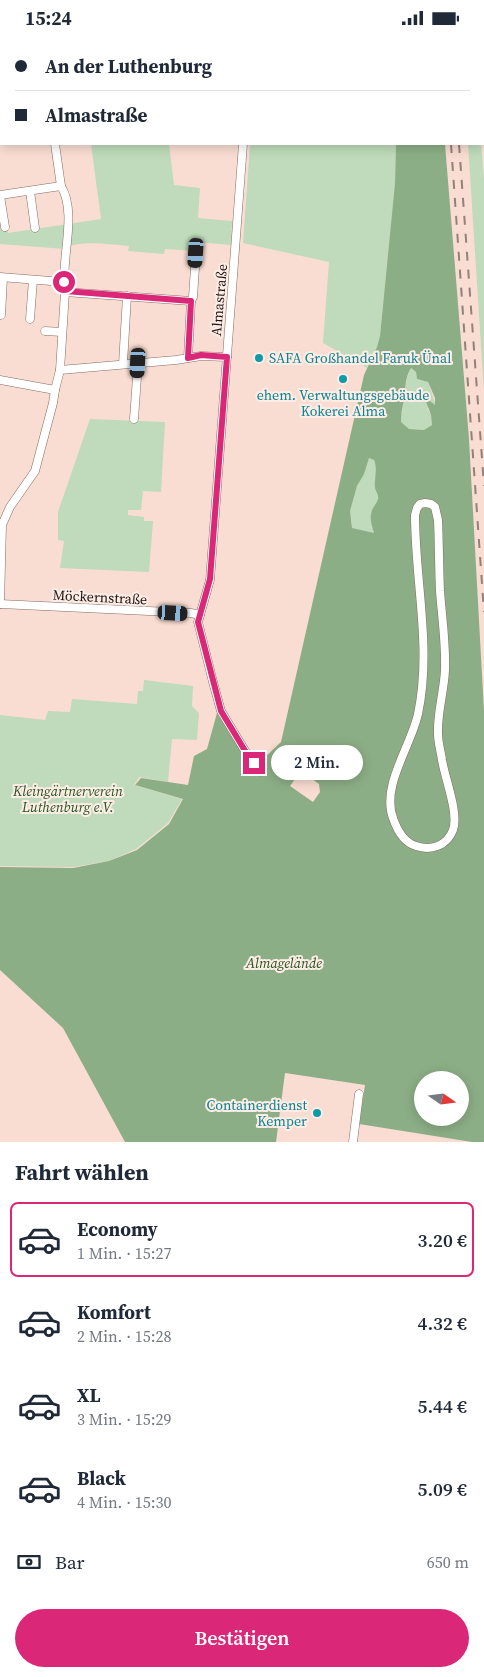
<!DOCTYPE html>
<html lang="de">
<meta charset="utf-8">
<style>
:root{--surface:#fff;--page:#f2f2f3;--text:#1f2937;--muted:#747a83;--line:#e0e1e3;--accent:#db2777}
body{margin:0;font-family:"Source Serif 4",serif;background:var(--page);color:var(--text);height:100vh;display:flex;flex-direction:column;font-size:19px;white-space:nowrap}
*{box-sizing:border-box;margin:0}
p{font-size:16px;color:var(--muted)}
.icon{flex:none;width:28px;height:28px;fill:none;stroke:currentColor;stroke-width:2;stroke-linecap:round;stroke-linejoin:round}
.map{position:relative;height:1107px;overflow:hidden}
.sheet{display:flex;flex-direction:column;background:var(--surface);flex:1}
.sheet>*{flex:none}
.top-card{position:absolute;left:0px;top:0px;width:485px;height:110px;box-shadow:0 2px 12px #0003;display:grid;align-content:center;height:110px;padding:0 15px;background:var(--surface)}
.needle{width:32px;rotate:104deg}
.fabs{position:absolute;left:414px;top:1036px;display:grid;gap:10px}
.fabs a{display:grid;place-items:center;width:55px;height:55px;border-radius:50%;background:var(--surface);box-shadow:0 2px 12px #0003;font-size:25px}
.end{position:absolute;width:22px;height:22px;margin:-11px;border:6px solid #db2777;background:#fff;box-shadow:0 0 0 2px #fff}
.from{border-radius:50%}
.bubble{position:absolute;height:35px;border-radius:18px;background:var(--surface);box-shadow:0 2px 12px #0003;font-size:16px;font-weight:600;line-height:35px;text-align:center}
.car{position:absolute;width:15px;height:30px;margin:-15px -8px;border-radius:6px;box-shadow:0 0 4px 1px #0007;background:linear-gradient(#222 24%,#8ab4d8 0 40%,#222 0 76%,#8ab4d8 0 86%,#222 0)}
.top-card b{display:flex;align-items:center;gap:18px;height:48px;font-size:19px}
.top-card b+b{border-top:1px solid var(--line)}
.top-card i{width:12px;height:12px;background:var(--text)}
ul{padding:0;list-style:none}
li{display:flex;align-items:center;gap:15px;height:75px;margin:0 10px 8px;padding:0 5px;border:2px solid transparent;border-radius:8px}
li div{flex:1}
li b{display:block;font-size:19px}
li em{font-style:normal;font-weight:600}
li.on{border-color:var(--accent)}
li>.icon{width:45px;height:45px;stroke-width:1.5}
h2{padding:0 15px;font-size:22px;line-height:60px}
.pay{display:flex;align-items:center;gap:12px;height:55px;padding:0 15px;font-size:19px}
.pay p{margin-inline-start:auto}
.cta{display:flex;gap:10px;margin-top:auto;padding:10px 15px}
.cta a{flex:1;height:58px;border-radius:30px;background:var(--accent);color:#fff;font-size:20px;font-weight:600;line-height:58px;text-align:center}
.status{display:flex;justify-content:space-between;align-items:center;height:35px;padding:0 25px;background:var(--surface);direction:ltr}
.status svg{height:14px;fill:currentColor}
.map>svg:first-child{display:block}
</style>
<div class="status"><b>15:24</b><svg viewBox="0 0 49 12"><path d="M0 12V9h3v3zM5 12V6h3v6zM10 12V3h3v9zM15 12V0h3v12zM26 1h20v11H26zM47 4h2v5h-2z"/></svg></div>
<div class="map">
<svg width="484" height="1107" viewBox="0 0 484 1107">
<rect width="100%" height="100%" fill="#f9ddd2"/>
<g fill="#bfdbbb">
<path d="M91,109H169L174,150L200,153L198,183L232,186L231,210L196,207L195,216L165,214L164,219L128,216L129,211C113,210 77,204 65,214L0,209V193L7,192L8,198L101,184Z"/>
<polygon points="250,109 396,109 395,148 380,301 377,312 367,333 323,308 329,227 243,208"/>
<polygon points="468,109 481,109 484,144 484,357"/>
<path d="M411,333L416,337L417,344L428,347L436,371L427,373L431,380L432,390L424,395L409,394L400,387C401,379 403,373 404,366C406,354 405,344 411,333Z"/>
<polygon points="90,384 165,387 161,457 143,456 141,475 128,475 128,480 144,482 144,486 153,486 149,537 60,533 64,506 58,505 58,477"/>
<path d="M369,423L374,425L376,430L378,460V466L371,478L374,499L352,493C352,487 350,481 350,476C351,460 364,439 369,423Z"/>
<polygon points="144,645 193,651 192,671 199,678 197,705 172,704 168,747 139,742 134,750 182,764 168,788 136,814 109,826 73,832 0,831 0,680 45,685 48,676 70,677 72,664 137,669 138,656 143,656"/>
</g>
<path fill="#8cae86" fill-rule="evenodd" d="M396,109H445L469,404L484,676V1107H472L359,1089L365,1050L285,1038L276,1107H125L63,993L0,935V832L73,833L109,826L137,815L169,789L183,764L135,750L141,743L188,750L194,721L207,714L217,678L247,726L262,725L281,707L364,340L377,312L380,301L395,148ZM411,333L416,337L417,344L428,347L435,363V370L426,363L425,364L431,380L432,390L424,395L409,394L401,387C401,379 402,373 404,366C406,355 404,344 411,333ZM369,423L374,425C378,434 374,443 375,453C376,457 379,460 378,464C377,468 374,471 372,475C369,483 372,491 374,498L352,493L350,476L357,451L364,439ZM301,736L319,749L320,757L313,767L290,751ZM422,1045H460V1082H422Z"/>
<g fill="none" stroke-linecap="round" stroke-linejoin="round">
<g stroke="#856c63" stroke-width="9">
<g id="minor">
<polyline points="31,0 32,1"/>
<polyline points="234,0 234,1"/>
<polyline points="0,12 1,12"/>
<path d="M55,109L61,151C78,179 60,225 65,257L60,335"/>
<polyline points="243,109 210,545 198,587 213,647 221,676 247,719 261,737"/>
<polyline points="30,156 35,193"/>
<polyline points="0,160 61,151"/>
<polyline points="0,161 5,192"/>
<polyline points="0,242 64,247"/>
<polyline points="65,257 191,266"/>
<polyline points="1,280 3,243"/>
<polyline points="30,284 33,245"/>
<polyline points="45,296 62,297"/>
<polyline points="188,323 191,266 193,262 196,218"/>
<polyline points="123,329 127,261"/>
<polyline points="0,345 55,355"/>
<polyline points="134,384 138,328"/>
<path d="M425,468L431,469L435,472L438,485C439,509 439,533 440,556C442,583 446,609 445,635C444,657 437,678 438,699C438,708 441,717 442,725C445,744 459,778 453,795C447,811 431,816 416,811C403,807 397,795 393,783C381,751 411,711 418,679C432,613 415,546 415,480L417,473L420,469Z"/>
<polyline points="0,569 2,490 10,472 35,436 53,368 55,355 60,335 176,325 201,321 227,322"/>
<polyline points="0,569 191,578 200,580"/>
<polyline points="353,1107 359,1059"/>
</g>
</g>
<use href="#minor" stroke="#fff" stroke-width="8"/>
<g stroke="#938078" stroke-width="2" stroke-dasharray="9 9" stroke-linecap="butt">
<polyline points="442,0 442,1"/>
<polyline points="455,0 455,1"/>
<polyline points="478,0 478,1"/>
<polyline points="484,16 484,19"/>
<polyline points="484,72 484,76"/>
<polyline points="451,109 484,577"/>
<polyline points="459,109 484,451"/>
</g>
</g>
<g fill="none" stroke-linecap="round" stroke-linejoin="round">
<polyline stroke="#db2777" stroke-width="6" points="64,247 65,256 191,266 188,323 201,320 227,322 210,544 198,587 221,676 247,719 254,728"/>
</g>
<g fill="#0f9aa8" stroke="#feede6" stroke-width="2">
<circle cx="259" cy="323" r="5"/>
<circle cx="343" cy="344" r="5"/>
<circle cx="317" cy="1078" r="5"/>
</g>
<g text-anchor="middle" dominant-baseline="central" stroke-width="4" stroke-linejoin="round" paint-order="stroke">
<g font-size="14" fill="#1d1310" stroke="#feede6">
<text transform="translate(219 265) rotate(-85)">Almastraße</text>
<text transform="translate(100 562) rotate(3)">Möckernstraße</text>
</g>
<g font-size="14" fill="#0d838f" stroke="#feede6" text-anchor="start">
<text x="269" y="323">SAFA Großhandel Faruk Ünal</text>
<text x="343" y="360" text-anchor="middle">ehem. Verwaltungsgebäude<tspan x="343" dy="16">Kokerei Alma</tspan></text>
<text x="307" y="1070" text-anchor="end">Containerdienst<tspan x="307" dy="16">Kemper</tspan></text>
</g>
<g font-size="14" font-style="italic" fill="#24521c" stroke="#feede6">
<text x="68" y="756">Kleingärtnerverein<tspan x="68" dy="16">Luthenburg e.V.</tspan></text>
<text x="284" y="928">Almagelände</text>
</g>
</g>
</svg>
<div class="fabs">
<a><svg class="needle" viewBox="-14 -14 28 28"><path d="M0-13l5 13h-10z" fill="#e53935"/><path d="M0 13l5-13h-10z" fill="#747a83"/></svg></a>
</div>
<i class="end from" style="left:64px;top:247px"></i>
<i class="end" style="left:254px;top:728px"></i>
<div class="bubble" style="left:271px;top:710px;width:92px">2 Min.</div>
<i class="car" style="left:196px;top:218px;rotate:184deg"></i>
<i class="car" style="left:138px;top:328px;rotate:183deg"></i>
<i class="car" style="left:173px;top:578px;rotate:93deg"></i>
<div class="top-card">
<b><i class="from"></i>An der Luthenburg</b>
<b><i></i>Almastraße</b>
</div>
</div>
<section class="sheet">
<h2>Fahrt wählen</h2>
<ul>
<li class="on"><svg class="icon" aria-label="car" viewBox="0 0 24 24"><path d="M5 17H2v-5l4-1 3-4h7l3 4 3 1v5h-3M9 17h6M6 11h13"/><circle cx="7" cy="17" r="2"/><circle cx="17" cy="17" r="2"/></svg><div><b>Economy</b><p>1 Min. · 15:27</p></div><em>3.20 €</em></li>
<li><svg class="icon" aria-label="car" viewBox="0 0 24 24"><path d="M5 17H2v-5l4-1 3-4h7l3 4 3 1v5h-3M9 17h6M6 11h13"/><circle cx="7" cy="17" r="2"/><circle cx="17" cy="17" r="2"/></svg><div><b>Komfort</b><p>2 Min. · 15:28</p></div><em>4.32 €</em></li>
<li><svg class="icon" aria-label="car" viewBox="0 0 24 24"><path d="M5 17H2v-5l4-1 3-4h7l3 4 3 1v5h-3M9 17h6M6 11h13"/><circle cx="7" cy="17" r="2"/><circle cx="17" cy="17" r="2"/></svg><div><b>XL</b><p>3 Min. · 15:29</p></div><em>5.44 €</em></li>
<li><svg class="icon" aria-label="car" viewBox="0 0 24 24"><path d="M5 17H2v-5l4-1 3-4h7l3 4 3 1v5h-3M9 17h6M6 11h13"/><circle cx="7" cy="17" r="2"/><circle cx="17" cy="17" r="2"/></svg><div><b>Black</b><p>4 Min. · 15:30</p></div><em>5.09 €</em></li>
</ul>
<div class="pay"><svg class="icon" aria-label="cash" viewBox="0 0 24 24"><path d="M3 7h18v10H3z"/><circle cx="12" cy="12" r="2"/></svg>Bar<p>650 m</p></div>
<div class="cta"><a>Bestätigen</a></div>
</section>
